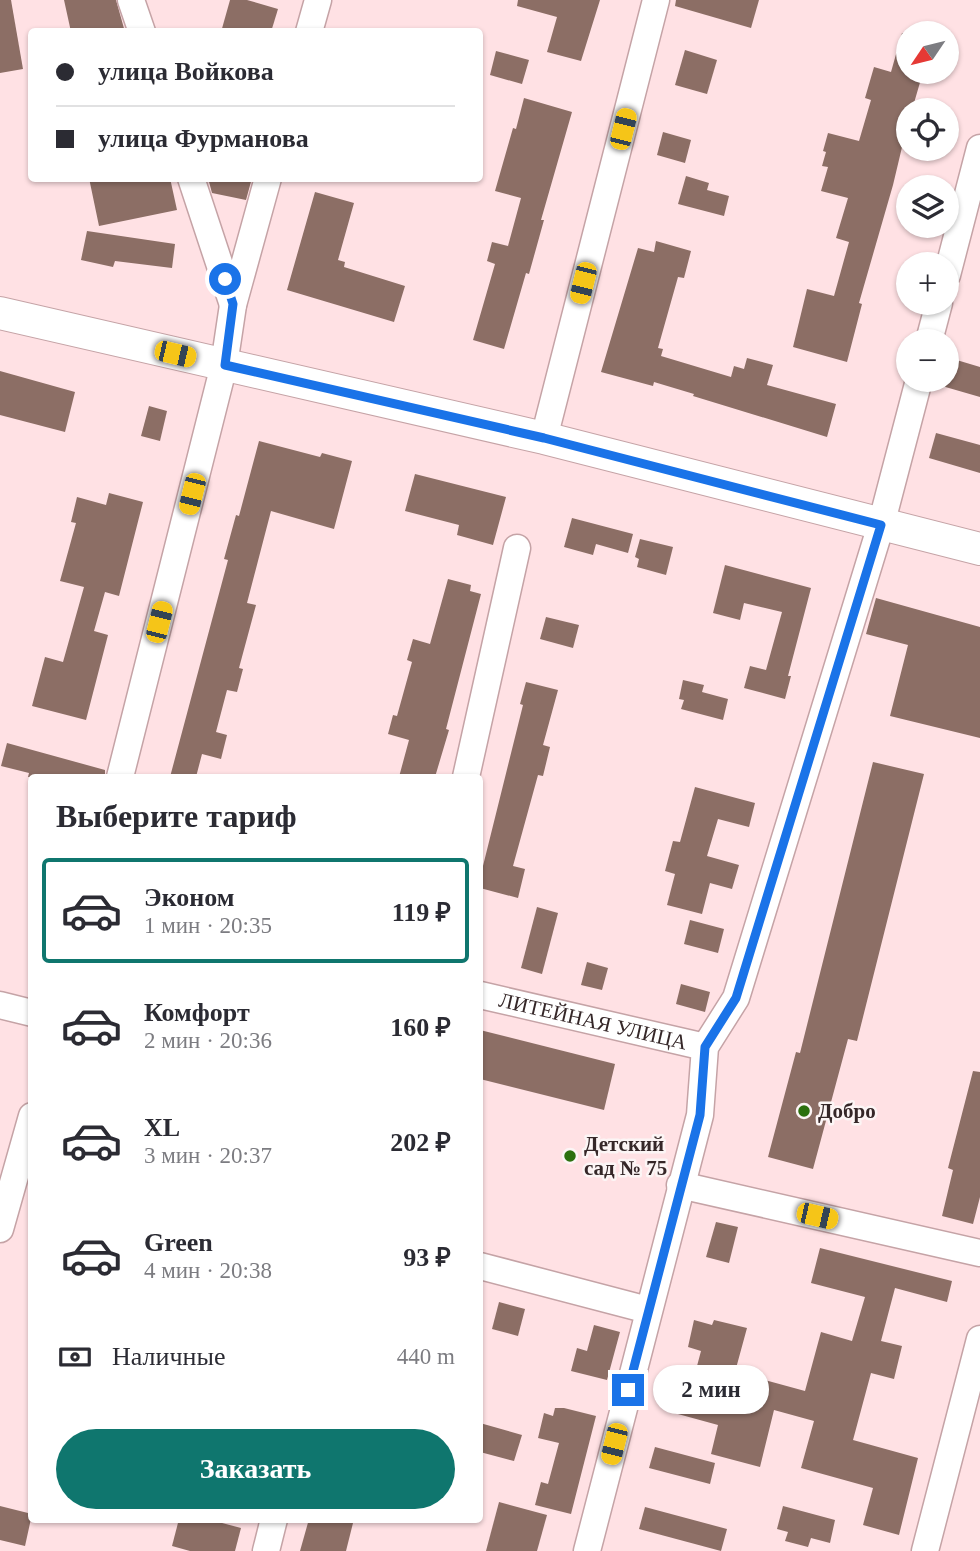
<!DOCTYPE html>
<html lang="ru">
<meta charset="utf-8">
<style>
:root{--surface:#fff;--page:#f2f2f3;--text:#2b2b33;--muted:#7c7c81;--line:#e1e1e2;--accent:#0f766e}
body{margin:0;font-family:"Times New Roman",serif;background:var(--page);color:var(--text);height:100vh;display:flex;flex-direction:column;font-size:26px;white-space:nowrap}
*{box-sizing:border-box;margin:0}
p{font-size:23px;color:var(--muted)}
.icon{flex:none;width:38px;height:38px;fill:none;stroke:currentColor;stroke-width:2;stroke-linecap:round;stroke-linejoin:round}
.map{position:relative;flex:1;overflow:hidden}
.details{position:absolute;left:28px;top:774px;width:455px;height:749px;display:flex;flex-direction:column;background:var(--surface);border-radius:7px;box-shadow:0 2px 5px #0004}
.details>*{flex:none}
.banner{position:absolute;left:28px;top:28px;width:455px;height:154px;border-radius:7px;box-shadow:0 2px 5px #0004;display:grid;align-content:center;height:154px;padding:0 28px;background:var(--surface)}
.needle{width:46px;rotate:235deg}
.tools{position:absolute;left:896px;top:21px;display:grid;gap:14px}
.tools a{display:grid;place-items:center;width:63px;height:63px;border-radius:50%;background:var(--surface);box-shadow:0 2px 5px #0004;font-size:35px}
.end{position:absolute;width:32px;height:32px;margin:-16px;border:9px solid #1a73e8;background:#fff;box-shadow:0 0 0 4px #fff}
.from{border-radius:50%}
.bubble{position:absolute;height:49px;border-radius:24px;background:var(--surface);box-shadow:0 2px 5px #0004;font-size:23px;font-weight:700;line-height:49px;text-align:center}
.car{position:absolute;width:21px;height:42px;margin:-21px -10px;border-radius:9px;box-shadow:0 0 5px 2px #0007;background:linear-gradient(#f5c518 24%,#345 0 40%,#f5c518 0 76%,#345 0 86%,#f5c518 0)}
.banner b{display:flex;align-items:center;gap:24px;height:66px;font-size:26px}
.banner b+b{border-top:2px solid var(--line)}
.banner i{width:18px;height:18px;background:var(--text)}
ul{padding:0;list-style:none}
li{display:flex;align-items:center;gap:21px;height:105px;margin:0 14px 10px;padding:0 14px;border:4px solid transparent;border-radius:7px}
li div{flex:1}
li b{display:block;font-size:26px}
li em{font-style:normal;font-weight:700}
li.selected{border-color:var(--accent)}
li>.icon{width:63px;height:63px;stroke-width:1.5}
h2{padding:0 28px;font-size:32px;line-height:84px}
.pay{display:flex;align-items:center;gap:18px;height:77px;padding:0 28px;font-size:26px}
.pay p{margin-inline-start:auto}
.button{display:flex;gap:14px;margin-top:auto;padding:14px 28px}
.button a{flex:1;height:80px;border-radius:42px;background:var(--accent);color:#fff;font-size:28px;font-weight:700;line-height:80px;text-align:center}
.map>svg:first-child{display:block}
</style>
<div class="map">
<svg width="980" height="1551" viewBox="0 0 980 1551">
<rect width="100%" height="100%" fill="#ffe1e4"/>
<g fill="#8c6e65">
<polygon points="0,0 11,0 23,69 0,73"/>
<polygon points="64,0 116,0 125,32 71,32"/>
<polygon points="230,0 247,0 278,9 271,32 221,32"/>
<polygon points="518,0 600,0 581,61 547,52 557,17 517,6"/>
<polygon points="676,0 759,0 751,28 675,6"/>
<polygon points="902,33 908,34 908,72 923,72 912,110 908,110 908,122 893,185 859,303 862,304 847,362 793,347 807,289 834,296 849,242 836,238 848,198 821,191 828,167 822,166 826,152 823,151 828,133 859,141 871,100 865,98 874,67 891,72"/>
<polygon points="685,50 717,60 707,94 675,85"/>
<polygon points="496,51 529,60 522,84 490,75"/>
<polygon points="524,98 572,112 541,220 544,220 529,274 526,273 504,349 473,340 495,264 487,261 492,242 508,246 521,198 495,191 513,128 516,129"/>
<polygon points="663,132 691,140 685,163 657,155"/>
<polygon points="686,176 709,183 707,190 729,196 724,216 678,204"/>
<polygon points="89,178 115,178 116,182 134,178 170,178 177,210 99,226"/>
<polygon points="208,178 252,178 246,200 212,193"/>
<polygon points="315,192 354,203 338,260 345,262 344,267 405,286 394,322 287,290"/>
<polygon points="87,231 175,244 172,268 115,261 113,267 81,260"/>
<polygon points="656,241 691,251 684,278 678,277 658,348 663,349 661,356 731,377 734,366 744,369 747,358 773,365 767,385 836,404 827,437 693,396 694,394 654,382 653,386 601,372 638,248 654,252"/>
<polygon points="950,358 980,367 980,397 942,386 944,380 947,380"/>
<polygon points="0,371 75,392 65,432 0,415"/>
<polygon points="149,406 167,411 160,441 141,436"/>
<polygon points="936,433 980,445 980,473 929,458"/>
<polygon points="259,441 320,457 322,453 352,461 334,529 271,511 247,603 256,605 239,668 243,669 237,692 227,690 216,732 227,735 221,759 202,754 196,777 170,777 228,560 224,559 236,515 239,516"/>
<polygon points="415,474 506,497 493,545 457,535 459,525 405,511"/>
<polygon points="109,493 143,502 119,596 105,592 94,631 108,635 86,720 32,706 45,657 63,662 84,587 60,581 76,523 71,522 77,497 106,505"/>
<polygon points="572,518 633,534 628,553 596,544 593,555 564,547"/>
<polygon points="640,539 673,547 666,575 637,567 639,559 635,557"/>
<polygon points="725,565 811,588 788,676 791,676 785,699 744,688 750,666 766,670 782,612 744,603 740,620 713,613"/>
<polygon points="448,579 471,585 470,591 481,594 446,729 449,730 435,777 399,777 409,740 388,734 393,715 397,716 412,662 407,660 413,639 430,644"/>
<polygon points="876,598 980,627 980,738 890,716 908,645 866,634"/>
<polygon points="546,617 579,625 573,648 540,639"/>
<polygon points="683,680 704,685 702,692 728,699 723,720 681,709 684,700 679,699"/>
<polygon points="526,682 558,690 543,745 550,747 543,776 538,775 513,866 525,869 518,898 480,888 480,878 523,705 520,704"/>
<polygon points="7,743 105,770 105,777 28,777 29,773 1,766"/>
<polygon points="873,762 924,774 857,1041 848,1039 813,1169 768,1157 796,1052 800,1053"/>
<polygon points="695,787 755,803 749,827 718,819 707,856 739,865 732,889 710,883 702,914 667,905 675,874 665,871 673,841 680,842"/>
<polygon points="537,907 558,913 542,974 521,968"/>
<polygon points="690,920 724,929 718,953 684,944"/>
<polygon points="587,962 608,968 602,990 581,985"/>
<polygon points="681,984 710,992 705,1012 676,1004"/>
<polygon points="480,1030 615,1064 604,1110 480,1079"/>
<polygon points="973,1071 980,1072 980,1197 973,1224 942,1216 953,1170 948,1168"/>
<polygon points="716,1222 738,1227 729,1263 706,1257"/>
<polygon points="820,1248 952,1281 947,1302 895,1288 881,1341 902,1346 894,1379 871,1373 853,1440 918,1458 899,1535 863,1525 873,1488 801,1468 814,1421 774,1410 760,1467 711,1454 718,1425 667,1411 672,1392 689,1396 701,1351 688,1347 694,1320 712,1325 714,1320 747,1328 735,1372 805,1391 821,1332 852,1341 865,1297 811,1283"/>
<polygon points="499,1302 525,1309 518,1336 492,1329"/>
<polygon points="594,1325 620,1332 607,1380 571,1371 577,1348 587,1351"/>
<polygon points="555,1408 564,1408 596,1416 571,1514 535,1505 541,1482 548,1484 559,1443 538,1438 544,1413 553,1416"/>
<polygon points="480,1423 522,1435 514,1461 480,1452"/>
<polygon points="655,1447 715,1463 710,1484 649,1468"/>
<polygon points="499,1502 547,1515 537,1551 486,1551"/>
<polygon points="0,1506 32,1514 25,1546 0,1540"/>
<polygon points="783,1506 835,1520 830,1543 811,1538 808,1547 785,1541 788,1532 777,1529"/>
<polygon points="645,1507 727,1529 721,1551 639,1529"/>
<polygon points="179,1519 207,1519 241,1528 235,1551 190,1551 172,1546"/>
<polygon points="309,1519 354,1519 346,1551 300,1551"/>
</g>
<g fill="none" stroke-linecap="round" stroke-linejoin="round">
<g stroke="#c5a3a6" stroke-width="29">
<g id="minor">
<polyline points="131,0 142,32"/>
<polyline points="309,32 318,0"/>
<polyline points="191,178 233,305"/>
<polyline points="947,275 980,148"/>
<polyline points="929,341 939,303"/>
<polyline points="544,438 656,0"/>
<polyline points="120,777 224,365 233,305 268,178"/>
<polyline points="466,777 517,548"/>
<path id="s1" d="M480,995L705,1047"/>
<polyline points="0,1005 32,1013"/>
<polyline points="680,1185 980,1253"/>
<polyline points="0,1229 32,1116"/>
<polyline points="480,1266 648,1310"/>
<polyline points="266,1551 274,1519"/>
<polyline points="587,1551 700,1115 705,1047 736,998 881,525 919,380"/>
<polyline points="925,1551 980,1339"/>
</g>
</g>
<g stroke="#c5a3a6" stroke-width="34">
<polyline id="tertiary" points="0,313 544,438 980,549"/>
</g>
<use href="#minor" stroke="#fff" stroke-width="26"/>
<use href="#tertiary" stroke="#fff" stroke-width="32"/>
</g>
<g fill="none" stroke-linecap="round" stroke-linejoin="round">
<polyline stroke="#1a73e8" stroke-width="9" points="225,279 233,304 225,365 544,438 881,525 736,998 705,1047 700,1115 628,1390"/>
</g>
<g fill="#2c700e" stroke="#fcf5f5" stroke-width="2.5">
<circle cx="804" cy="1111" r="7"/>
<circle cx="570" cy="1156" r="7"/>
</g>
<g text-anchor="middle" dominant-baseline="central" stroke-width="5" stroke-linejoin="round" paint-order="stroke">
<g font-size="21" fill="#352728" stroke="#fcf5f5">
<text stroke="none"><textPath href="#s1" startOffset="116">ЛИТЕЙНАЯ УЛИЦА</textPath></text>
</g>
<g font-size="21" font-weight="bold" fill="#352728" stroke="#fcf5f5" text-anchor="start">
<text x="818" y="1111">Добро</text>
<text x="584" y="1144">Детский<tspan x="584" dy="24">сад № 75</tspan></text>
</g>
</g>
</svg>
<div class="tools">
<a><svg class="needle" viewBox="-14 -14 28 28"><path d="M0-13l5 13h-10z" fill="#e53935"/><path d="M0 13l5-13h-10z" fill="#7c7c81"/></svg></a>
<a><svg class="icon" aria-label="locate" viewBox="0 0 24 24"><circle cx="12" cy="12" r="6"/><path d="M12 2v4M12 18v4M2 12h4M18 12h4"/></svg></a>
<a><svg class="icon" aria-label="layers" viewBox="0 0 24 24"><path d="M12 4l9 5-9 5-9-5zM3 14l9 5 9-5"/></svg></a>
<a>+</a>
<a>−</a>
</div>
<i class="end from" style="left:225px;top:279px"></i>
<i class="end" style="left:628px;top:1390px"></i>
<div class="bubble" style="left:653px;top:1365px;width:116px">2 мин</div>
<i class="car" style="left:623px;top:129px;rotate:14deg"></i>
<i class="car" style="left:583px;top:283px;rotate:194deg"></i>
<i class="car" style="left:175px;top:354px;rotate:103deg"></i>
<i class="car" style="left:192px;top:494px;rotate:194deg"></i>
<i class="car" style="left:159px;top:622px;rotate:14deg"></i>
<i class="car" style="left:817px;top:1216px;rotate:103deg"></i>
<i class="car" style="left:614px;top:1444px;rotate:194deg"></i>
<div class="banner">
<b><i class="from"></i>улица Войкова</b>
<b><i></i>улица Фурманова</b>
</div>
<section class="details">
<h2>Выберите тариф</h2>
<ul>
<li class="selected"><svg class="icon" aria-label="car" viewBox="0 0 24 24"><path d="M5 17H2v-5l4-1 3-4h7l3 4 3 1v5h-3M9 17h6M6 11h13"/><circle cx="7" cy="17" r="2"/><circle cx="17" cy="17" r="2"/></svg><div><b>Эконом</b><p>1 мин · 20:35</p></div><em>119 ₽</em></li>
<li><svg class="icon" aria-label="car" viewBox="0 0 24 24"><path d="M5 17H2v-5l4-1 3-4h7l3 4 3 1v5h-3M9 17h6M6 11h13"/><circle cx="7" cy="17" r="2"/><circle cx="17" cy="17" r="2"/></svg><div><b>Комфорт</b><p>2 мин · 20:36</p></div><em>160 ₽</em></li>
<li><svg class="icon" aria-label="car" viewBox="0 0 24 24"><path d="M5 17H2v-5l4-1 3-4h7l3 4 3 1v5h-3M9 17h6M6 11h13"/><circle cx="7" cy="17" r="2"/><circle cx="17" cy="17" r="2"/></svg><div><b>XL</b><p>3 мин · 20:37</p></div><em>202 ₽</em></li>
<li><svg class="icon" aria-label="car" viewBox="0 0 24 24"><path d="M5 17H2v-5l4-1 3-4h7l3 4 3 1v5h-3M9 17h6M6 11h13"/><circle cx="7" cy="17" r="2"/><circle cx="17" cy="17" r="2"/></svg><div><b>Green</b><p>4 мин · 20:38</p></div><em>93 ₽</em></li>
</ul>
<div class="pay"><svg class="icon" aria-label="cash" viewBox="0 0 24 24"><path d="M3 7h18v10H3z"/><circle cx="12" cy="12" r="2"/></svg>Наличные<p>440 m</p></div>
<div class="button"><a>Заказать</a></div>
</section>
</div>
